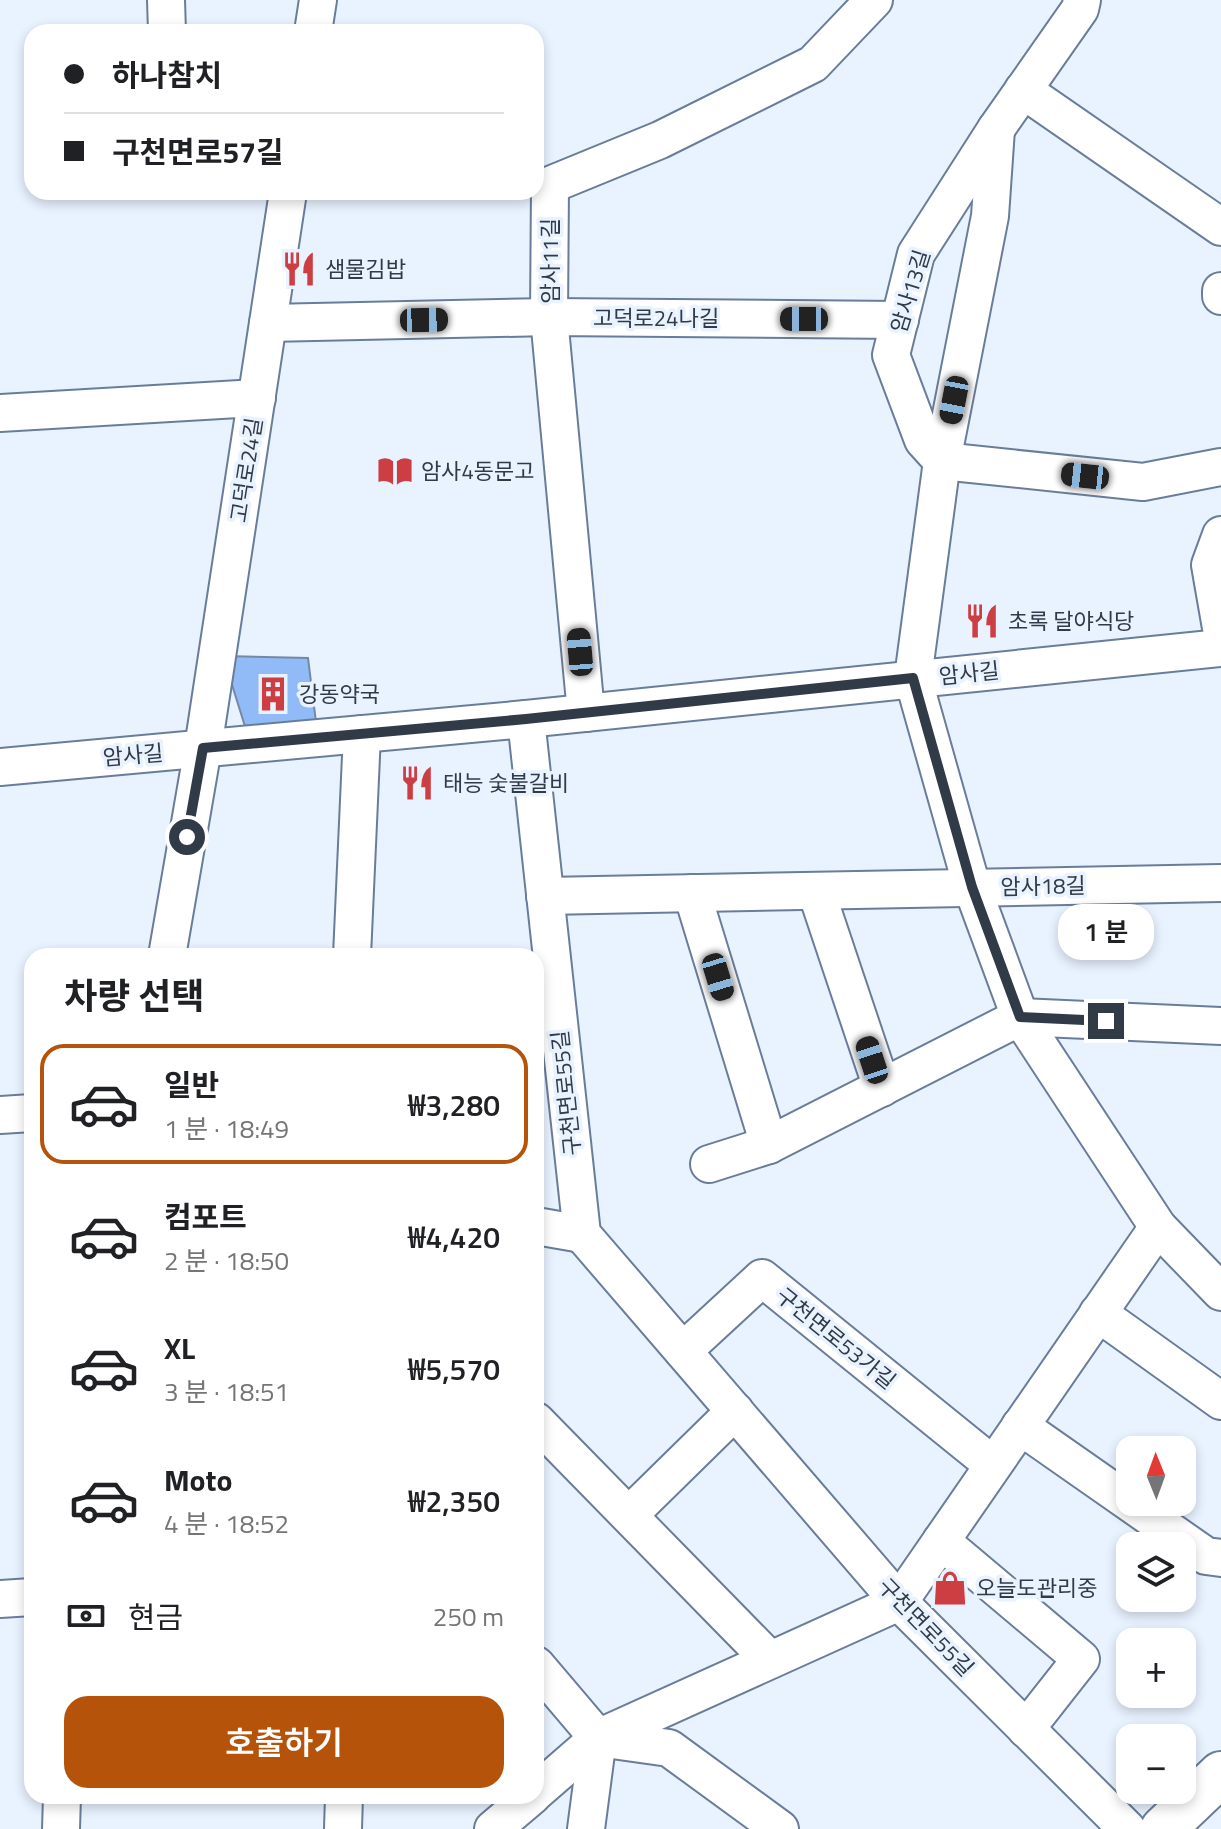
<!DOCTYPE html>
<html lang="ko">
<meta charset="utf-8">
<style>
:root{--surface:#fff;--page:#f6f6f6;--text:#202124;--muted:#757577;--line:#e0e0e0;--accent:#b45309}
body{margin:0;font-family:"Titillium Web","Noto Sans KR",sans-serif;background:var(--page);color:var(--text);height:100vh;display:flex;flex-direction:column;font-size:30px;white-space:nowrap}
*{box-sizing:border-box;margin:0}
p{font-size:26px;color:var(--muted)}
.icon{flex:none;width:44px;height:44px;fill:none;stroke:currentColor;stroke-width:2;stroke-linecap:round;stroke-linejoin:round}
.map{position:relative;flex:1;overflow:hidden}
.drawer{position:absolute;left:24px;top:948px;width:520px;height:856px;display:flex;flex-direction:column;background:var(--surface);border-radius:24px;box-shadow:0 4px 12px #0003}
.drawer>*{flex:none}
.top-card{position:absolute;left:24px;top:24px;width:520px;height:176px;border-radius:24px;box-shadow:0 4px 12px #0003;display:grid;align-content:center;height:176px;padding:0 40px;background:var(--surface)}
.needle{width:52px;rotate:359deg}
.fabs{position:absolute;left:1116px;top:1436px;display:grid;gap:16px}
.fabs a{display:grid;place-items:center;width:80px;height:80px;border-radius:16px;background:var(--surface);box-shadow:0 4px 12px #0003;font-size:40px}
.end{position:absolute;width:36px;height:36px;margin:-18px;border:10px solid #313a47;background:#fff;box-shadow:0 0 0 4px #fff}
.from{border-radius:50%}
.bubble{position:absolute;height:56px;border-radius:24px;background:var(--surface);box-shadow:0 4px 12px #0003;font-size:26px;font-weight:600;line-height:56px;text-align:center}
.car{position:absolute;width:24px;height:48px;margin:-24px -12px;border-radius:10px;box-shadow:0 0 6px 2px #0007;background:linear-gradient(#222 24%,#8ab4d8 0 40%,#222 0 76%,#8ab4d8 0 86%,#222 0)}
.top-card b{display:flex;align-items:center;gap:28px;height:76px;font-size:30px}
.top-card b+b{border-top:2px solid var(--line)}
.top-card i{width:20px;height:20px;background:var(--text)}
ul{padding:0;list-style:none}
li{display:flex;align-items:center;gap:24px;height:120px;margin:0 16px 12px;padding:0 24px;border:4px solid transparent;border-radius:24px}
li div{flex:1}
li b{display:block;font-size:30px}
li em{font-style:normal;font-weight:600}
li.current{border-color:var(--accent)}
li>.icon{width:72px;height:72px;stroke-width:1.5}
h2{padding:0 40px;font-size:36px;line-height:96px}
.pay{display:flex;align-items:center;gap:20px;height:88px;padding:0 40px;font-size:30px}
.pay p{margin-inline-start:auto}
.button{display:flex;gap:16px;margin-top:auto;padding:16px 40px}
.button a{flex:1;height:92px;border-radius:24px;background:var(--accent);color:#fff;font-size:32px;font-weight:600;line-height:92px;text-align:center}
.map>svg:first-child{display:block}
</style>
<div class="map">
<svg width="1221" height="1829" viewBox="0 0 1221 1829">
<rect width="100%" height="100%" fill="#e9f2ff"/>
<polygon fill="#90bbf7" stroke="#7489a5" stroke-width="2" points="223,656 308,658 317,730 248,736"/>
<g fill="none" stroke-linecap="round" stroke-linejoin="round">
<g stroke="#697d9a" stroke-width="40">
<g id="street">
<polyline points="166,0 167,32"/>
<polyline points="1082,0 1080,9 996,129 916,254 891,355 923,440 942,461 1143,482 1221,467"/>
<polyline points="313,32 318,0"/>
<polyline points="1023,90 1221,227"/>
<polyline points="996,129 990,216 942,461 913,678 972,887 1020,1017 1158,1227 1221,1292"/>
<polyline points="1221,291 1221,296"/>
<polyline points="268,323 549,317 900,320"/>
<polyline points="0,413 257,398"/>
<polyline points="1221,535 1210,565 1221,628"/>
<polyline points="586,713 549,317 550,185 660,140 813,64 874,0"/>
<polyline points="526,719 582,1234 899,1602 1127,1829"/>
<polyline points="0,767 526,719 1221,648"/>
<polyline points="816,891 882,1088"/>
<polyline points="692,893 769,1145"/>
<polyline points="545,896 1221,883"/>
<polyline points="167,956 203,748 288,192"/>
<polyline points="352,956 362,734"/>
<polyline points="0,1115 32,1113"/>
<polyline points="709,1164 769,1145 1020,1017 1221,1026"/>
<polyline points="536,1226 582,1234"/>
<polyline points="1098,1313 1221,1401"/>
<polyline points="683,1351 762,1278 993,1465"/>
<polyline points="536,1421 770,1660"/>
<polyline points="1020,1426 1206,1556 1221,1558"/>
<polyline points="629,1515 735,1411"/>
<polyline points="941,1541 1081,1659 1026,1729"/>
<polyline points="0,1599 32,1597"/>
<polyline points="536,1665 598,1738 669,1748 780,1829"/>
<polyline points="536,1792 598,1738 899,1602 1158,1227"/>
<polyline points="61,1829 62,1796"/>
<polyline points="343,1829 344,1796"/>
<polyline points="493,1829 532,1796"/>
<polyline points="586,1829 598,1738"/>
</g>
</g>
<g stroke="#697d9a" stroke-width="48">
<polyline id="secondary" points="1163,1829 1221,1774"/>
</g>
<use href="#street" stroke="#fff" stroke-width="36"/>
<use href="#secondary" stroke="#fff" stroke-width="44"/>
</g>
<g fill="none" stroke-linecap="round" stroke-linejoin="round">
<polyline stroke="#313a47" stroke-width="10" points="187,837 203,748 526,719 913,678 972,887 1020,1017 1106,1021"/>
</g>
<defs>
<g id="restaurant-bare" transform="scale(2.76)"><path d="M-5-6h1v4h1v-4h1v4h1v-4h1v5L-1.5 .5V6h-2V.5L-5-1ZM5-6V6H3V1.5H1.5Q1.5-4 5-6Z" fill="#cd3e43" stroke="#e9f2ff" stroke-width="2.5" paint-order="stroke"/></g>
<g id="library-bare" transform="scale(2.76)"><path d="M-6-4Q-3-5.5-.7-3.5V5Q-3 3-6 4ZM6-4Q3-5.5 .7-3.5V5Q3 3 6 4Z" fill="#cd3e43" stroke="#e9f2ff" stroke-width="2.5" paint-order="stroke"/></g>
<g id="building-bare" transform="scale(2.76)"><path d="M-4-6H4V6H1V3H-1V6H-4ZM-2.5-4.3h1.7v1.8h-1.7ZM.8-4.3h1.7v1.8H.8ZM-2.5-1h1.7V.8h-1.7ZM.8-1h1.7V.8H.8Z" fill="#cd3e43" stroke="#e9f2ff" stroke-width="2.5" paint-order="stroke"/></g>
<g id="shop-bare" transform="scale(2.76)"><path d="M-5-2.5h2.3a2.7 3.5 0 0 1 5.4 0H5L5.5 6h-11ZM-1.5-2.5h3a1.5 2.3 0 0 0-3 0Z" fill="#cd3e43" stroke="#e9f2ff" stroke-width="2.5" paint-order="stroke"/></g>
</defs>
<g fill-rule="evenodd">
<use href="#restaurant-bare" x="299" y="269"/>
<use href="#library-bare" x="395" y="471"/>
<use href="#restaurant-bare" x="982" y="621"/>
<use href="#building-bare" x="273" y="694"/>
<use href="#restaurant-bare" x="417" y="783"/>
<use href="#shop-bare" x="950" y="1588"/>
</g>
<g text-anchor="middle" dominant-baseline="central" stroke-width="7" stroke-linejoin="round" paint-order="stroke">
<g font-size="22" fill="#313a47" stroke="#e9f2ff">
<text transform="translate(550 261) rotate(-90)">암사11길</text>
<text transform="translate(910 291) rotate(-73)">암사13길</text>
<text x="656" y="318">고덕로24나길</text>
<text transform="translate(246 470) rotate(-81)">고덕로24길</text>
<text transform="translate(969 673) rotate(-6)">암사길</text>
<text transform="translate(133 755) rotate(-5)">암사길</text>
<text transform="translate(1043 886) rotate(-1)">암사18길</text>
<text transform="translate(566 1093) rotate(-96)">구천면로55길</text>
<text transform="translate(836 1338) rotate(39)">구천면로53가길</text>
<text transform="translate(926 1627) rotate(46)">구천면로55길</text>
</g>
<g font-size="22" fill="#313a47" stroke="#e9f2ff" text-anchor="start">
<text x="325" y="269">샘물김밥</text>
<text x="421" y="471">암사4동문고</text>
<text x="1008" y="621">초록 달야식당</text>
<text x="299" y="694">강동약국</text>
<text x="443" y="783">태능 숯불갈비</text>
<text x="976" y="1588">오늘도관리중</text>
</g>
</g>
</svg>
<div class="fabs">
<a><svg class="needle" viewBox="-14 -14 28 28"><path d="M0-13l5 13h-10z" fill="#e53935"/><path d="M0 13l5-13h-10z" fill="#757577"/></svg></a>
<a><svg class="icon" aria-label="layers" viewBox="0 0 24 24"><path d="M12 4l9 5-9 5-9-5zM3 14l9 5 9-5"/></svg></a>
<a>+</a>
<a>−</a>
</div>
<i class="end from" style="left:187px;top:837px"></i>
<i class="end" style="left:1106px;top:1021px"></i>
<div class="bubble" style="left:1058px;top:904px;width:96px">1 분</div>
<i class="car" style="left:804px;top:319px;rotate:270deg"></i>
<i class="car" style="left:424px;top:320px;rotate:89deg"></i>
<i class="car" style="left:954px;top:400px;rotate:191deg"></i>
<i class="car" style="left:1085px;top:476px;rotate:276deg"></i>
<i class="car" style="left:580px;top:652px;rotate:355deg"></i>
<i class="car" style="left:718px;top:977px;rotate:163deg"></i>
<i class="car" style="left:872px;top:1060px;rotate:342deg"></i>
<div class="top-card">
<b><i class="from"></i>하나참치</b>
<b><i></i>구천면로57길</b>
</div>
<section class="drawer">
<h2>차량 선택</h2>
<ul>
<li class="current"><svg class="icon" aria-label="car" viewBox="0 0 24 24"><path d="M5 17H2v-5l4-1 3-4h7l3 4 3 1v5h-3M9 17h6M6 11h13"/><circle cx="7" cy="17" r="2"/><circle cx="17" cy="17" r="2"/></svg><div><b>일반</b><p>1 분 · 18:49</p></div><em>₩3,280</em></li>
<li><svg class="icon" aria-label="car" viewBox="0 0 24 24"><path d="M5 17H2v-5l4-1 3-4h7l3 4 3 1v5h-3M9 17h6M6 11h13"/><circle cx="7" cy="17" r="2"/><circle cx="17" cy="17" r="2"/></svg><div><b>컴포트</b><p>2 분 · 18:50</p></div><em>₩4,420</em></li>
<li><svg class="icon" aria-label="car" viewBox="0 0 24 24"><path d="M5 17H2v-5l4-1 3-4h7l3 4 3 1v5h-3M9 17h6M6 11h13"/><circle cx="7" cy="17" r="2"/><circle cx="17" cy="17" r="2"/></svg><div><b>XL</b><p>3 분 · 18:51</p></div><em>₩5,570</em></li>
<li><svg class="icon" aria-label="car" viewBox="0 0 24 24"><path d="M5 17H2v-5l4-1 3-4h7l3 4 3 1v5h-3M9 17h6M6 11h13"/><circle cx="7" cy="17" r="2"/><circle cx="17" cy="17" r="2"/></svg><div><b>Moto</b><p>4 분 · 18:52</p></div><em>₩2,350</em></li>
</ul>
<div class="pay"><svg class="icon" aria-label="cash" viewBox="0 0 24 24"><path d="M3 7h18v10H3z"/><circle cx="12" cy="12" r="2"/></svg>현금<p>250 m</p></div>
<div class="button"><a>호출하기</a></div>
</section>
</div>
